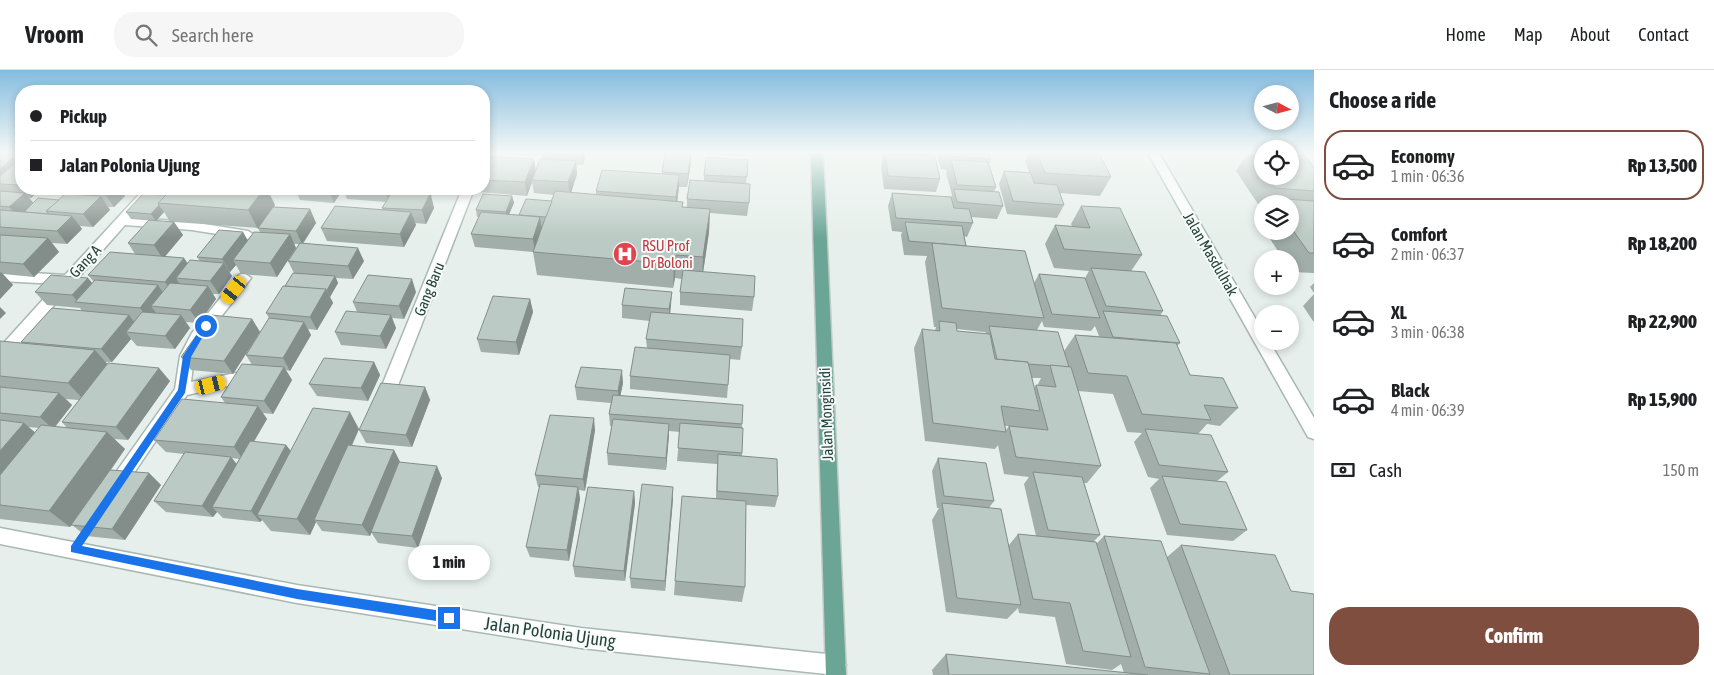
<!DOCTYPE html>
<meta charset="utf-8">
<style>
:root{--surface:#fff;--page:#f6f6f6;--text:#202124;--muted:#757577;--line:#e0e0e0;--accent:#7f4e3f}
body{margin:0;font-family:"Asap Condensed",sans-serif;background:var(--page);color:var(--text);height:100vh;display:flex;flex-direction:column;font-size:19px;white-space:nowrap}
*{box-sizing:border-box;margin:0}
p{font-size:16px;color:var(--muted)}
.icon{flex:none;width:28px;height:28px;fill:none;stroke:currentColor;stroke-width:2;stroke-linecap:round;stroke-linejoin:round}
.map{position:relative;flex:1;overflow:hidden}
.panel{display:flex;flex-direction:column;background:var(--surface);width:400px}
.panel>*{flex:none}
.guide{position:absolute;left:15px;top:15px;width:475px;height:110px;border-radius:20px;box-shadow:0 2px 8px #0003;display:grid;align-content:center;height:110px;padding:0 15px;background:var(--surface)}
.needle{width:32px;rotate:97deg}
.fabs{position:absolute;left:1254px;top:15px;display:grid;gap:10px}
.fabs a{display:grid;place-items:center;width:45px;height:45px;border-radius:50%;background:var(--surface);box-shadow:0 2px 8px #0003;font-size:25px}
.end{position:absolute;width:22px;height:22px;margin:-11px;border:6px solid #1a73e8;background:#fff;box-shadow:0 0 0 2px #fff}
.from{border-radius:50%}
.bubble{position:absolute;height:35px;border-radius:18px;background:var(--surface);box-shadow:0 2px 8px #0003;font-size:16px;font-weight:800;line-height:35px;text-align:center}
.car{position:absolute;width:15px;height:30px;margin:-15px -8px;border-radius:6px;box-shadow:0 0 4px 1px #0007;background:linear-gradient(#f5c518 24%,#345 0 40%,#f5c518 0 76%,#345 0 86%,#f5c518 0)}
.guide b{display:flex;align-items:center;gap:18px;height:48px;font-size:19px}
.guide b+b{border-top:1px solid var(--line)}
.guide i{width:12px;height:12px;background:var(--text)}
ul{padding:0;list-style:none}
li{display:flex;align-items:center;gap:15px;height:70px;margin:0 10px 8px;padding:0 5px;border:2px solid transparent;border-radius:20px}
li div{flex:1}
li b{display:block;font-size:19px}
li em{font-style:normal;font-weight:800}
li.on{border-color:var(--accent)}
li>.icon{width:45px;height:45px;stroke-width:1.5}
h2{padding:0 15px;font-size:22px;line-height:60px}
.pay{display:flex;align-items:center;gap:12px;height:55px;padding:0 15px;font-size:19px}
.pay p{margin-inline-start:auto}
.button{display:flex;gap:10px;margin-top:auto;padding:10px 15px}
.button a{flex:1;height:58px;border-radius:20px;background:var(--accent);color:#fff;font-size:20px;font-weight:800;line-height:58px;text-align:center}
header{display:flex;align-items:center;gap:30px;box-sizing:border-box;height:70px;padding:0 25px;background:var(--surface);border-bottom:1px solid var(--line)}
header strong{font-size:24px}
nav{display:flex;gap:28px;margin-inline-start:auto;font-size:18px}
.search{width:350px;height:45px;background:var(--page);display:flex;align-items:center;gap:12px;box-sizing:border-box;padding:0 18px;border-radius:20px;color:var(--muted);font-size:19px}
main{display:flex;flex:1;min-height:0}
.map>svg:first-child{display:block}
</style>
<header>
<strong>Vroom</strong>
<div class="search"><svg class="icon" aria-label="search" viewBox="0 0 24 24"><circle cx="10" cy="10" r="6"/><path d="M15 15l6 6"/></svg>Search here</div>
<nav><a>Home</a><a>Map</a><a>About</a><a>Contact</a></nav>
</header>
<main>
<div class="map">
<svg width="1314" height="605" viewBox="0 0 1314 605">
<rect width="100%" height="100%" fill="#e6efeb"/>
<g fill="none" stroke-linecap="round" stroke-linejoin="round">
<g stroke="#a8b8b2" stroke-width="3">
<g id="minor">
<polygon points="1148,83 1159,83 1262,260 1262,271 1269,271 1314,348 1314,369 1308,367"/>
<polygon points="144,119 156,119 131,148 192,152 248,161 254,165 248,169 192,160 125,155 5,291 0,293 0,277 57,214 0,211 0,201 65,205"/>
<polygon points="462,119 474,119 397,318 394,322 384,322 381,318"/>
<polygon points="244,203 251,208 203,270 194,286 191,312 236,303 241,305 244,309 241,313 187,325 121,422 115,424 109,422 107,417 109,412 175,319 180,286 192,263 239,205"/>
<polygon points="0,458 297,515 581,558 836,585 843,588 846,595 843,602 836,605 581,578 297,533 0,474"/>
</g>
</g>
<g stroke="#c2cac8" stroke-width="3">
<polygon id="major" points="811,83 823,83 846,605 826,605"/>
</g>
<use href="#minor" fill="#fff" fill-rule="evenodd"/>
<use href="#major" fill="#6aa596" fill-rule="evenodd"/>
</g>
<g fill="#a1aea9" fill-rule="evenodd">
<polygon points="0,83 21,83 21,119 41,119 31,128 29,128 33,133 59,130 63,126 59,120 61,119 129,119 127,121 121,121 125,126 114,137 108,137 110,140 93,157 80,156 82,159 67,174 52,173 59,182 34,207 3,204 13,215 0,229"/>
<polygon points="541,83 586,83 583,95 576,95 577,104 571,123 596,125 596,121 662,104 662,102 691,93 687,117 679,117 677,131 683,137 687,137 687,129 704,111 704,105 748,90 746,114 749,133 747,146 710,143 709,162 703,202 754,227 752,241 680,235 680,222 682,209 675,208 673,218 537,205 533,182 475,177 471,164 479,147 477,147 476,140 512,126 514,133 509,144 519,145 552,131 554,125 534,123 532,112 527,126 478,122 477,119 484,119 484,90 536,100 542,89"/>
<polygon points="708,83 743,83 742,86"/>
<polygon points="881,83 932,83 931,86 940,109 936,122 884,119 881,96 882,92"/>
<path d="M938,83H989L991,89L989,95L996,117L994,122L1003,136L997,149L971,147L973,153L967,167L964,166L966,176L1034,213L1039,204L1085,208L1089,201L1054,198L1045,174L1055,155L1072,156L1071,154L1081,136L1142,185L1131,201L1163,241L1160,246L1180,273L1177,276L1190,305L1238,338L1220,356L1207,354L1198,364L1228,402L1217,411L1247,460L1233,471L1167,465L1150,418L1159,409L1148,407L1134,372L1142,363L1127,362L1113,324L1078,321L1101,396L1087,413H1084L1100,465L1094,471L1097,473L1104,466L1167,487L1181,475L1314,605H933L932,600L946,584L1124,603L1121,594L1112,600L1066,594L1055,547L1019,543L1018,538L1007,549L946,542L932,450L939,438H937L932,401L938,388L994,431L989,438L1009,475L1018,464L1036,466L1024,414L1029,407L1004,404L998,375L995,379L925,371L914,278L922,259L935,261L936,257H934L925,192L927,186L904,185L901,165L902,162L892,161L888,136L892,123L951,127L952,125L946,103L947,100L941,99L937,85ZM1042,251L1044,257L1091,261L1095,256L1099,266L1075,265L1064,281L1037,260ZM957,259L984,262H986L985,264L957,261ZM1032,308H1041L1038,314L1039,316L1036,315L1034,318ZM1005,356H1009L1006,360Z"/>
<polygon points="1016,83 1099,83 1111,107 1100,126 1060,123 1064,135 1057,148 1007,144 999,114 1004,101 1029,102 1025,91 1028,84"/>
<polygon points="1248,83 1262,83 1262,106 1290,106 1314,97 1314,203 1292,202 1290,199 1290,189 1283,189 1265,161 1290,161 1290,134 1262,134 1262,137 1260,137 1236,101"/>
<polygon points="1291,83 1305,83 1304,85"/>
<path d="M160,119H267L275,135L274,137L310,139L316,153L303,174L364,191L353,209L336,208L338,213L330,227L333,233L317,260L308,259L311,265L290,301L286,300L292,310L273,344L263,343L267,349L254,372L286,375L291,381L359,359L352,376L394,380L400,392L442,408L418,478L378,473L371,462L385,429L370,466L322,461L316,452L310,465L271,461L262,450L260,452L223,448L217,442L213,447L166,442L154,431L184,384L166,382L154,370L225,333L221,327L252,295L246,285L269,248L266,243L294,203L288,191L299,174H294L296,178L277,207L241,204L236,195L230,202H229L232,206L219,224H213L216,229L199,253L186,252L190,258L175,279L137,276L131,269L112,292H105L108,294L170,311L128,370L114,369L125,379L111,400L149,403L161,415L125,470L86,466L72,455L70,457L0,449V271L22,273L21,272L82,241L80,238L47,235L35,222L92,214L94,212L88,205L135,184L128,173L170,152L164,142L156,151L131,149L126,142L164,125ZM174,152L258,158L260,162L248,171L243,162L197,187L200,191L188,194L165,186L183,165ZM66,329L79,330L62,352L67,358L56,356L72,335ZM28,357L39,358L35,363ZM232,388L239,389L236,394Z"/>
<polygon points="295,119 397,119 395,122 398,122 397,119 434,119 431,126 434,138 426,154 415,153 416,155 404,177 327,171 321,158 383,140 382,138 386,132 347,129 343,119 334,133 300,130"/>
<polygon points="1262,138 1262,157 1256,147"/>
<polygon points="1314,213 1314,223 1310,217"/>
<polygon points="416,222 404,249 392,248 396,258 386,279 341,275 335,262 357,242 353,232"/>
<polygon points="1314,224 1314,251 1313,251 1303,236"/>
<polygon points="530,229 533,242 519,285 481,282 477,269"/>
<polygon points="622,235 671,235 670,244 742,277 740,290 730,289 727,328 630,319 630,306 647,278 646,269 650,251 622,248"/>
<polygon points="252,249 260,262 233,304 191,300 181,287"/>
<polygon points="374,292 380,305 368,331 317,326 309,314"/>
<polygon points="623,313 620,326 742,354 742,386 778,426 775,437 746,435 745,517 742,532 674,525 675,511 716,428 717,394 677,391 680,362 669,361 666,400 608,395 607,383 612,356 610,356 609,344 611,333 577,330 575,317"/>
<polygon points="425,317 430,330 412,377 366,373 359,360"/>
<polygon points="595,360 585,421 579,420 580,429 569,491 530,487 526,477 540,417 538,417 535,405"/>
<polygon points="634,421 635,433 625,511 575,507 573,496"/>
<polygon points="673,429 665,521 631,518 630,508"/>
</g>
<g fill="#838d89">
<polygon points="18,83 21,83 21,103 0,114 0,99"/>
<polygon points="582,83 586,83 583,95"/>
<polygon points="691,83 691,93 687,117 688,104"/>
<polygon points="534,89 536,102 532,110 532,112 527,126 525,112"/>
<polygon points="576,91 577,104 570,126 568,112"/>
<polygon points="679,105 679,118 676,140 676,127"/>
<polygon points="23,119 41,119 31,128"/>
<polygon points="110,119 120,119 125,126 114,137 105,124"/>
<polygon points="264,119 267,119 275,135 258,159 248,140"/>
<polygon points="328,119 343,119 334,133"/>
<polygon points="384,119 397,119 389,132"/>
<polygon points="426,119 434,119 431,126 434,138 426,154 422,140 428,128"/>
<polygon points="25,123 36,136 21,150 9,137"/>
<polygon points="101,126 110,140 93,157 83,144"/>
<polygon points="512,126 514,133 507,149 506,142"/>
<polygon points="159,135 164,142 156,151 151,144"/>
<polygon points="310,139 316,153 302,174 296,161"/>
<polygon points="710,139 709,162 702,210 703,187"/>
<polygon points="411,142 416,155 404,177 400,164"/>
<polygon points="72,146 82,159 67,174 57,161"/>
<polygon points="540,147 542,160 535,182 533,169"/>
<polygon points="174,152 183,165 163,189 154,175"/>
<polygon points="243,162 250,175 233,190 236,195 230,202 222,189"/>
<polygon points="290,164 296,178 277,207 270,193"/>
<polygon points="48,168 59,182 34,207 23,194"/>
<polygon points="358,178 364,191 353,209 348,196"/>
<polygon points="676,185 675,208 673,218 674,194"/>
<polygon points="184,188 193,201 176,208 181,216 174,225 165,212"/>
<polygon points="224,193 232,206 219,224 210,211"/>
<polygon points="1,202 13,215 0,229 0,203"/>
<polygon points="335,206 338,213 330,227 327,220"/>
<polygon points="88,208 99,221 79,233 72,225"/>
<polygon points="412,209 416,222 404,249 399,236"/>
<polygon points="158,215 167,229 151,236 156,243 150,251 140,238"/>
<polygon points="208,216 216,229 199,253 190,240"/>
<polygon points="326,219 333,233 317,260 310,247"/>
<polygon points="672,222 671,235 669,252 669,239"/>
<polygon points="530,229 533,242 519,285 516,272"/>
<polygon points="0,237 6,243 0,249"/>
<polygon points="129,245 139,258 126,262 131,269 112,292 101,279"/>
<polygon points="181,245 190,258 175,279 165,266"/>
<polygon points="391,245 396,258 386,279 380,266"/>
<polygon points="252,249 260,262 233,304 224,291"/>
<polygon points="304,252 311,265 290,301 283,288"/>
<polygon points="95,280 111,298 85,331 68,313"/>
<polygon points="374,292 380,305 368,331 361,318"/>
<polygon points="284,297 292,310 273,344 264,331"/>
<polygon points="159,298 170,311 128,370 116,357"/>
<polygon points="622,300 623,313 619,333 618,321"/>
<polygon points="425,317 430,330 412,377 406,365"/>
<polygon points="59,323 72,335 53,359 40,347"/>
<polygon points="258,336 267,349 243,389 234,377"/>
<polygon points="350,342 359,359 317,450 314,450 316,452 310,465 297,449"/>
<polygon points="594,348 595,360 585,421 583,409"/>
<polygon points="24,353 44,370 0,425 0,381"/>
<polygon points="669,354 669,366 666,400 666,388"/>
<polygon points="107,362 125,379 70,457 49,441"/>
<polygon points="286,375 295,387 257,445 262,450 260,452 251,441"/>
<polygon points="394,380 400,392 370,466 362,455"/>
<polygon points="231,387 241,399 212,437 217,442 213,447 202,436"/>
<polygon points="437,396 442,408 418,478 412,466"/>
<polygon points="149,403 161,415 125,470 112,459"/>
<polygon points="578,417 580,429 569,491 567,480"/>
<polygon points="673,417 673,429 665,521 665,511"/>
<polygon points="634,421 635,433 625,511 624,501"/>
</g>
<g fill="#bbcac4" stroke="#838d89">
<polygon points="0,83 18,83 0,99"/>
<polygon points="665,83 691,83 688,104 662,102"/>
<polygon points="885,83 935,86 940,109 888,106"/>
<polygon points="945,83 989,83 991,89 945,86"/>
<polygon points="1037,83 1099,83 1111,107 1045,103"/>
<polygon points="1250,83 1262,83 1262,101"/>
<polygon points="1290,85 1305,86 1314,97 1314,121 1275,118 1266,106 1290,106"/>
<polygon points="486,86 534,89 525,112 484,110 484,90"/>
<polygon points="706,87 748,90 747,107 704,105"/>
<polygon points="21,88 21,114 20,115 0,114 0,106"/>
<polygon points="540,89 576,91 568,112 532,110"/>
<polygon points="951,90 988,92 996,117 957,115"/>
<polygon points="602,100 679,105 676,127 596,121"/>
<polygon points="1004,101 1031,103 1034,113 1057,115 1064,135 1013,131"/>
<polygon points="690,110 750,114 749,133 687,129"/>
<polygon points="60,119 110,119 105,124 59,120"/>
<polygon points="171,119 264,119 248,140 158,133"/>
<polygon points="954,119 999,122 1003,136 957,132"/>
<polygon points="0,121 25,123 9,137 0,136"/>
<polygon points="555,121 683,132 682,137 710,139 703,187 676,185 674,194 533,182"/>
<polygon points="392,122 430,124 422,140 382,138"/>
<polygon points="892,123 951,127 954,138 969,139 973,153 896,148"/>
<polygon points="65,124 101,126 83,144 46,141"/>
<polygon points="143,124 166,125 158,133 159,135 151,144 126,142"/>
<polygon points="483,124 512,126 506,142 476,140"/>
<polygon points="38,128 59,130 46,141 49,144 24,142"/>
<polygon points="1270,128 1314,131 1314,183 1309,183 1290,156 1290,134 1274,134"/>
<polygon points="526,129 552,131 546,147 519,145"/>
<polygon points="335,136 411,142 400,164 321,158"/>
<polygon points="1081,136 1120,138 1142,185 1064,179 1055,155 1090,158"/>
<polygon points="273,137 310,139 296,161 258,158"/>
<polygon points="0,140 72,146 57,161 0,157"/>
<polygon points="481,142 540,147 533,169 471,164"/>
<polygon points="149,150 174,152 154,175 128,173"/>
<polygon points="905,152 962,156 966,176 909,171"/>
<polygon points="219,160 243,162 222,189 197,187"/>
<polygon points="254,162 290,164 270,193 233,190"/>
<polygon points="0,165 48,168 23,194 0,192"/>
<polygon points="300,173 358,178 348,196 288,191"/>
<polygon points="932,173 1025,181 1044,248 942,238"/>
<polygon points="110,182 184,188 165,212 88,205"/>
<polygon points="190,190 224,193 210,211 176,208"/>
<polygon points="1091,198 1145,202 1163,241 1106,236"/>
<polygon points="683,200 755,206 754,227 680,222"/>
<polygon points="293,203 335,206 327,220 285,216"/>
<polygon points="1039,204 1085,208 1100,248 1052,244"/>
<polygon points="51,205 88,208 72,225 35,222"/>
<polygon points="368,205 412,209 399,236 353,232"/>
<polygon points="95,210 158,215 140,238 75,232"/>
<polygon points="170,213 208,216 190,240 151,236"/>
<polygon points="283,216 326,219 310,247 266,243"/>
<polygon points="625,218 672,222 669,239 622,235"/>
<polygon points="493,226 530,229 516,272 477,269"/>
<polygon points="52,238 129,245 101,279 21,272"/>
<polygon points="346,241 391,245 380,266 335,262"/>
<polygon points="1103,241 1167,246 1180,273 1113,267"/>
<polygon points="142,242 181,245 165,266 126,262"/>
<polygon points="651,242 743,249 742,277 646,269"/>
<polygon points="211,245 252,249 224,291 181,287"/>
<polygon points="269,248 304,252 283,288 246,285"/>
<polygon points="939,251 956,253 957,261 990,264 995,289 1028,292 1040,341 1001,336 1006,362 933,353 922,259 940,261"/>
<polygon points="989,256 1058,262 1069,297 1028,294 1028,292 997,289"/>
<polygon points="1075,265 1176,273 1190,305 1223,308 1238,338 1204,335 1211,350 1142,344 1127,306 1088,303"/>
<polygon points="0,271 95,280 68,313 0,306"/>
<polygon points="635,277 730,285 728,315 630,306"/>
<polygon points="324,288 374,292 361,318 309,314"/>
<polygon points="108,293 159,298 116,357 62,352"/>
<polygon points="242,294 284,297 264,331 221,327"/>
<polygon points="1050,295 1071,297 1101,396 1016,387 1009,356 1048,360 1036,315 1056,317"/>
<polygon points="581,297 622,300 618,321 575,317"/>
<polygon points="381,313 425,317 406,365 359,360"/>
<polygon points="0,317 59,323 40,347 0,343"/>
<polygon points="613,325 743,335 742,354 609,344"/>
<polygon points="182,329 258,336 234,377 154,370"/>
<polygon points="313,338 350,342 297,449 257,445"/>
<polygon points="550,345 594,348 583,409 535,405"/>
<polygon points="613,349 669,354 666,388 607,383"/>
<polygon points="0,350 24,353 0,381"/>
<polygon points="680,353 743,358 742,383 678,378"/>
<polygon points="41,355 107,362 49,441 0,435 0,405"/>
<polygon points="1145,359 1211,365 1228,402 1159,395"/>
<polygon points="250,371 286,375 251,441 212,437"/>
<polygon points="348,375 394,380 362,455 314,450"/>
<polygon points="185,382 231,387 202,436 154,431"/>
<polygon points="718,384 777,389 778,426 717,421"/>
<polygon points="938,388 986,393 994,431 944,426"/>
<polygon points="399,392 437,396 412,466 371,462"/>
<polygon points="110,400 149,403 112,459 71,455"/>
<polygon points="1033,402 1082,407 1100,465 1048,460"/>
<polygon points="1162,406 1226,412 1247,460 1180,454"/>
<polygon points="540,414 578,417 567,480 526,477"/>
<polygon points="642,414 673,417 665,511 630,508"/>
<polygon points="588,417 634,421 624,501 573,496"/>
<polygon points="682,426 746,431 745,517 675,511"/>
<polygon points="942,433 1001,439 1021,535 957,528"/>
<polygon points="1018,464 1096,472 1131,587 1083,581 1070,533 1033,529"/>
<polygon points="1104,466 1161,471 1210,604 1145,597"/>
<polygon points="1181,475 1275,485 1291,521 1314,524 1314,605 1230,605"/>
<polygon points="946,584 1148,605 949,605"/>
</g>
<linearGradient id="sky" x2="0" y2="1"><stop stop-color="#84bce0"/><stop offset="0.49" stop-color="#f4f8f6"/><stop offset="1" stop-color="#f4f8f6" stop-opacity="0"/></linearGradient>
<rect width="1314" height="168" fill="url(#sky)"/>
<polygon fill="#1a73e8" points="203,255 209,256 191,287 185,323 82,476 297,519 449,542 454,548 453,551 449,553 297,529 71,482 71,476 178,320 183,286"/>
<defs>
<g id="hospital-disc" transform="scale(1.25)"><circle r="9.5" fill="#e0444e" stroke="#f7fbf9"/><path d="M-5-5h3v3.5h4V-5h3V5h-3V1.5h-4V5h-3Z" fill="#fff"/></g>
</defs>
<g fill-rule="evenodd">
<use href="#hospital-disc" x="625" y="184"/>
</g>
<g text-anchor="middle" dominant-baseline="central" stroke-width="4" stroke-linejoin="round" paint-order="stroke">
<g font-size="15" fill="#be3a42" stroke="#f7fbf9" text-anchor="start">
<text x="642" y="175">RSU Prof<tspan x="642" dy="17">Dr Boloni</tspan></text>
</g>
<g font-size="15" fill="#24423a" stroke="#f7fbf9">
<text transform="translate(1211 184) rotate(60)">Jalan Masdulhak</text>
<text transform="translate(85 191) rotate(-47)">Gang A</text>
<text transform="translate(429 219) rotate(-68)">Gang Baru</text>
<text transform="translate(826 344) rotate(-92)">Jalan Monginsidi</text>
</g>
<g font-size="18" fill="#24423a" stroke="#f7fbf9">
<text transform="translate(550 562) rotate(8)">Jalan Polonia Ujung</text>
</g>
</g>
</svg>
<div class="fabs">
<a><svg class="needle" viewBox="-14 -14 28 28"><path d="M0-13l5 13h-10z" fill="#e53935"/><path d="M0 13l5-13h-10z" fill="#757577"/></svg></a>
<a><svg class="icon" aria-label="locate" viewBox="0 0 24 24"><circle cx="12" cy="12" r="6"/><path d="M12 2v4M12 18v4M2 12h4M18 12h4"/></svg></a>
<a><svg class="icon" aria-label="layers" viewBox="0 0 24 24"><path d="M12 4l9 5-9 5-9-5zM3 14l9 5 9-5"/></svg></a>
<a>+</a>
<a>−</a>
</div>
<i class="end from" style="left:206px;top:256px"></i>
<i class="end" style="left:449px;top:548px"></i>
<div class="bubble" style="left:408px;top:475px;width:82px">1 min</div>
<i class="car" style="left:234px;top:220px;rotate:218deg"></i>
<i class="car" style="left:211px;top:315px;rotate:76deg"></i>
<div class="guide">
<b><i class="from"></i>Pickup</b>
<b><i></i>Jalan Polonia Ujung</b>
</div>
</div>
<section class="panel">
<h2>Choose a ride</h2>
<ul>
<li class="on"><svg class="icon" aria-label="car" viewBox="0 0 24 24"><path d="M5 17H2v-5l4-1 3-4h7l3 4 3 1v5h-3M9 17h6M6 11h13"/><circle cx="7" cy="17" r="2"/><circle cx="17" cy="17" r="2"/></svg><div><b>Economy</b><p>1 min · 06:36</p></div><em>Rp 13,500</em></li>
<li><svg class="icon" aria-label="car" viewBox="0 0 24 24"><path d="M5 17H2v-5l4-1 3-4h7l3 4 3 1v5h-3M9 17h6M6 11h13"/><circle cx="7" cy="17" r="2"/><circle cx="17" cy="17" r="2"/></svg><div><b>Comfort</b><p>2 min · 06:37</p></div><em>Rp 18,200</em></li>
<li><svg class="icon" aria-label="car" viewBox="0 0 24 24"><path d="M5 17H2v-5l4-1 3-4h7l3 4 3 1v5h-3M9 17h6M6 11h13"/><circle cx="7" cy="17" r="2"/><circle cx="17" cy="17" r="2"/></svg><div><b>XL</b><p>3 min · 06:38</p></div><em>Rp 22,900</em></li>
<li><svg class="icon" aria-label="car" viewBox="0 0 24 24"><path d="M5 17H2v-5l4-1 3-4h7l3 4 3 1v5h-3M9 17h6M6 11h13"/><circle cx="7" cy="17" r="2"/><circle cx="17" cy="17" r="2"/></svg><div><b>Black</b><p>4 min · 06:39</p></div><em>Rp 15,900</em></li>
</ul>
<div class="pay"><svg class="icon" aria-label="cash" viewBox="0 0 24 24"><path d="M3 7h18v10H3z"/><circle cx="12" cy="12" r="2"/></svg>Cash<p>150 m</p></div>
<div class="button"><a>Confirm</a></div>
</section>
</main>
